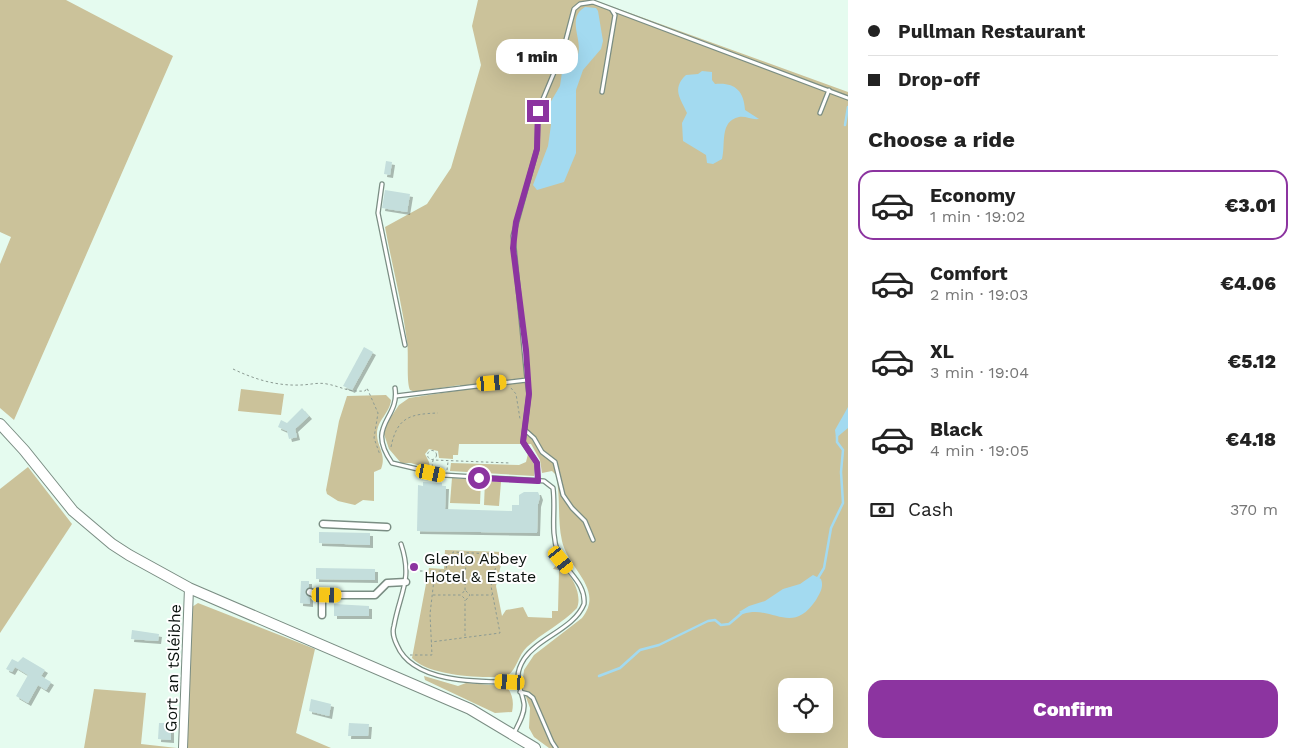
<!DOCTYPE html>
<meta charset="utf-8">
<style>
:root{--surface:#fff;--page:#f2f2f2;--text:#222;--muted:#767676;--line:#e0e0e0;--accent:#8c34a0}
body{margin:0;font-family:"Work Sans",sans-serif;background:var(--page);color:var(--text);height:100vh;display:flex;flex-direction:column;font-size:19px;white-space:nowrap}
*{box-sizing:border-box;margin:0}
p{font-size:16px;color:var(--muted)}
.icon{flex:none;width:28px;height:28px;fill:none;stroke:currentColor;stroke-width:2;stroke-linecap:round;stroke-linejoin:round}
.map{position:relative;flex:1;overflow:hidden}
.details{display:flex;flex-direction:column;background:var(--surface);width:450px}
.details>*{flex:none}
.banner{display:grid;align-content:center;height:110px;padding:0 20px;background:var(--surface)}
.buttons{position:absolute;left:778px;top:678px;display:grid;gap:10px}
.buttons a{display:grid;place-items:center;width:55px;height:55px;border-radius:10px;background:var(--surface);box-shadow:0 5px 20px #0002;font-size:25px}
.end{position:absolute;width:22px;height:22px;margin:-11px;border:6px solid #8c34a0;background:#fff;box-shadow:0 0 0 2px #fff}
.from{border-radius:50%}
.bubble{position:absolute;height:35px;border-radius:15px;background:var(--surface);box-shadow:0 5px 20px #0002;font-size:16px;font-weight:800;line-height:35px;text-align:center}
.car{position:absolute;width:15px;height:30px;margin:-15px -8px;border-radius:6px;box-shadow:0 0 4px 1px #0007;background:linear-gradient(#f5c518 24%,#345 0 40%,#f5c518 0 76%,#345 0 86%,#f5c518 0)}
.banner b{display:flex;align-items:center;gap:18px;height:48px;font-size:19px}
.banner b+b{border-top:1px solid var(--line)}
.banner i{width:12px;height:12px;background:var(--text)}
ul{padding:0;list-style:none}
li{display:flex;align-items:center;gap:15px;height:70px;margin:0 10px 8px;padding:0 10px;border:2px solid transparent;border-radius:15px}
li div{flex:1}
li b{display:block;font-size:19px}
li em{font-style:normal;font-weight:800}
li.on{border-color:var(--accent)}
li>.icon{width:45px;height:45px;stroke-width:1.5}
h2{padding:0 20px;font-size:22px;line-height:60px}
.pay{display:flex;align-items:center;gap:12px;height:55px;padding:0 20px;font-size:19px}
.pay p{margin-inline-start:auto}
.cta{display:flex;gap:10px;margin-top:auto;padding:10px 20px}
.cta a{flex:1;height:58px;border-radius:15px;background:var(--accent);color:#fff;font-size:20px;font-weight:800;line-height:58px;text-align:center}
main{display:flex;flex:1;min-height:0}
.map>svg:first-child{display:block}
</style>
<main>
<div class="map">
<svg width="848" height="748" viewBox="0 0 848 748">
<defs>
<filter id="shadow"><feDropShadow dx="3" dy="3" stdDeviation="0" flood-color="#0004"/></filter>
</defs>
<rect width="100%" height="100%" fill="#e5fbef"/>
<g fill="#cbc29a" fill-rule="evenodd">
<polygon points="0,0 66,0 173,56 14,420 0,408 0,264 11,237 0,232"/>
<path d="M478,0H594L848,92V748H549L534,737L529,728L530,708L522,686L524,670L534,655L582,618C605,589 568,569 562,541C557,519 561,497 556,475L552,471L542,473L540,460L531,444H459L458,455H453V459L439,458L438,451L429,449L425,454L429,462L430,469L411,463H401L389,449L384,434L387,423L399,405L409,398L461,390L460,385L415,392L410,390C406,382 409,353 407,341C402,303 392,265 385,227L427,204L451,168L481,65L472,26ZM786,686H824V724H786Z"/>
<polygon points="241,389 284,394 281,415 238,411"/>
<path d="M386,395L391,400C390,413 377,420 377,434C377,447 387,455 381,469L374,472V501L363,500L355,505L338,501L327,494L326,490L339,421L347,396Z"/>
<polygon points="528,454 535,466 534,476 450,471 451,463 519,465 526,462"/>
<polygon points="28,467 72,524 0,633 0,489"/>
<polygon points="452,478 481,480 480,504 450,503"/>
<polygon points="485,481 501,482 499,506 484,505"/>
<path d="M445,550L504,552L496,586L502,616L506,610L523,607L528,617L552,618V611H558L559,570L553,569L556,565C570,570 583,593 577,608C563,623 542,633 527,647C518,655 517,670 507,676C484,679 428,676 412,658L429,568L444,569Z"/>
<polygon points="198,603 315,649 296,733 331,748 186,748 192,607"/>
<path d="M424,676L458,686L466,683L505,686C513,692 514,703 512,712L495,713L425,680Z"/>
<polygon points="94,689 146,693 141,744 177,748 84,748"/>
</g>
<g fill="#a3daf0">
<path d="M585,7L596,8L598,11L603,41L601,49L583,70L576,90V153L564,182L537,190L533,185L548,146L551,125L550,103L560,86L562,72C566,65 575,63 578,55C583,40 566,18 585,7Z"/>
<path d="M702,71L712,72V80L715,84C734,82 744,90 745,110L759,119C752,120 746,116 739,117C719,121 726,145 722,159L713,164L707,163L706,155L683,141L682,123L687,113C681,99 671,89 686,75L698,74Z"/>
<polygon points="848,407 848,428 836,438 835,430"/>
<path d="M813,575L821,579C824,587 820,593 816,600C791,637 773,604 743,614L739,612L749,606L765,601L783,589L800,584Z"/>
</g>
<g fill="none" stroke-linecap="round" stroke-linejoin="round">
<g stroke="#a3daf0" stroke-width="2.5">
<polyline points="845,125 848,107"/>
<polyline points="818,578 824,568 831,528 843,503 841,472 843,450 837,442 837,436"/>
<polyline points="599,676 620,668 640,650 659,645 708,621 715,620 721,625 729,624 742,613"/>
</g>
</g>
<g fill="#c4dedc" filter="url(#shadow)">
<polygon points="386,161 392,162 390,175 384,174"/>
<polygon points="385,190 410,194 407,212 382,208"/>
<polygon points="364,347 373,352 352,390 343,386"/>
<polygon points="302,408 309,416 295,429 297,437 289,439 287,431 278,427 281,420 287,423"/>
<polygon points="423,482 442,483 442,486 446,486 445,509 512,511 512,505 519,505 519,495 524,492 538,492 540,497 538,504 537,533 417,531 418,485 423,486"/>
<polygon points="319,532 370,533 370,545 319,543"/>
<polygon points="316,568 375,569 375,580 316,579"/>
<polygon points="301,581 309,581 309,587 305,592 310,598 310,604 300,603"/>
<polygon points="334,604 369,606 369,616 334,616"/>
<polygon points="132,630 159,634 158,641 131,639"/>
<polygon points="23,657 45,670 41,676 51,682 46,690 38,685 28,703 16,696 28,675 15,667 12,672 6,669 12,659 18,662"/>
<polygon points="311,699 331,704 329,716 309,711"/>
<polygon points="159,723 171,723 171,740 158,739"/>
<polygon points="349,723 369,724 368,736 348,736"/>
</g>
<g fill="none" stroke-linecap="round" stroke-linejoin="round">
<g stroke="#7a8d83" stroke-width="5.5">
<g id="service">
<polyline points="602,92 615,15 612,10"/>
<polyline points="820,113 829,90"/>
<polyline points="382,184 378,213 405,345"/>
<polyline points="527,380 529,394 523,442 537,463 538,481"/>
<path d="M395,388C400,420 365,424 392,463L443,475L544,481L553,488C556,510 550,531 558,553C565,572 586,582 584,604C574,629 539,637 524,659C512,678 521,686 524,704C525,714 518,725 514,733"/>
<polyline points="396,396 527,380 513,236 537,149 538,111 563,51 574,9 580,4 593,2 848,98"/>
<polyline points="525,430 534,438 542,452 555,462 563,495 572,508 585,521 593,540"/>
<path d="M401,544C413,580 400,592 394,626C392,632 394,639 397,645C413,684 481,682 518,682"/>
<polyline points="520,692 528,694 533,698 552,742 556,748"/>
</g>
</g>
<g stroke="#7a8d83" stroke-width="9">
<g id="minor">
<polyline points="323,524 387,527"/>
<polyline points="310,592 322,597"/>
<polyline points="322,615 322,597 327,595 375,595 387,583 406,582"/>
</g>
</g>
<g stroke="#7a8d83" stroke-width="10">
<polyline id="tertiary" points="183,748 189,588"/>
</g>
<g stroke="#7a8d83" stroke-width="12">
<polyline id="primary" points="0,424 24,450 73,511 112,544 129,555 189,588 470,709 535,748"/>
</g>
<g stroke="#8b9a92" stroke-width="1" stroke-dasharray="2.5 2.5" stroke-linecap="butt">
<path d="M233,369C254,379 276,386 300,385C309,385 318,382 327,384C343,387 346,392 365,391L367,388L378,413L374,438L380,455"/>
<polyline points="511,388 516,394 520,419"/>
<path d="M391,447C397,417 410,414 438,413"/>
<circle cx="432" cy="455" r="4.5"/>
<polyline points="432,467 433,460 510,463"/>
<polyline points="447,470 448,462"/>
<polyline points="410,571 434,571"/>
<polyline points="465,590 466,554"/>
<polyline points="433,595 461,595 466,600 470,595 465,590 461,595"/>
<polyline points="471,595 492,595"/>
<polyline points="465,636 465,600"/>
<polyline points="410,655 432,655 430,614 435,571 446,571 447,561 452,561 453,552 492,554 492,557 498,558 491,586 500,633 431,642"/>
</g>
<use href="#service" stroke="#fff" stroke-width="3"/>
<use href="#minor" stroke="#fff" stroke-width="6"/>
<use href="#tertiary" stroke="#fff" stroke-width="8"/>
<use href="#primary" stroke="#fff" stroke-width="10"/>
</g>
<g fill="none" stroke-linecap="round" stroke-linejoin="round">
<polyline stroke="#8c34a0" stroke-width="6" points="479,478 538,481 537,463 523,442 529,394 526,350 513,248 516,222 537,149 538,111"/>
</g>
<circle fill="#8c34a0" stroke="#fff" stroke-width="2" cx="414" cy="567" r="5"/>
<g text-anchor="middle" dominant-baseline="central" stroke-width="4" stroke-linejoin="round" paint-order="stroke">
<g font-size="16" fill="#0a110d" stroke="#fff" text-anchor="start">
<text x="424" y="558">Glenlo Abbey<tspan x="424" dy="18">Hotel &amp; Estate</tspan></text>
</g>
<g font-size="16" fill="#0a110d" stroke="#fff">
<text transform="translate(173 668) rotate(-88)">Gort an tSléibhe</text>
</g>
</g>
</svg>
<div class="buttons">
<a><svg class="icon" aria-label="locate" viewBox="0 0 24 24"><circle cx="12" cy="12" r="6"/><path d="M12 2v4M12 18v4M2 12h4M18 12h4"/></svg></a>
</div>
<i class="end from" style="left:479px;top:478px"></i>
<i class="end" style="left:538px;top:111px"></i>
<div class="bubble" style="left:496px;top:39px;width:82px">1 min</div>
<i class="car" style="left:492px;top:383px;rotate:85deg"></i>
<i class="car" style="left:431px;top:473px;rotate:102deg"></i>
<i class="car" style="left:561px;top:560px;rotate:141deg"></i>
<i class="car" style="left:327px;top:595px;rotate:91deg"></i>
<i class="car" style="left:510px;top:682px;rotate:273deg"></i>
</div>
<section class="details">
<div class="banner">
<b><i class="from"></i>Pullman Restaurant</b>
<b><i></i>Drop-off</b>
</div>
<h2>Choose a ride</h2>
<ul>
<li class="on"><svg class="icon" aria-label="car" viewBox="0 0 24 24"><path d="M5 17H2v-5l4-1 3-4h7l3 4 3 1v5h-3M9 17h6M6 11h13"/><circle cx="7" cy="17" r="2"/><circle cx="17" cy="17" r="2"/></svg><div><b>Economy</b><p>1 min · 19:02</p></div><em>€3.01</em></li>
<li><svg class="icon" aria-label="car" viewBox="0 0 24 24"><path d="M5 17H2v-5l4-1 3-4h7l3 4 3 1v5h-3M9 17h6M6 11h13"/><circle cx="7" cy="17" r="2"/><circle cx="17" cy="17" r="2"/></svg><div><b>Comfort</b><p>2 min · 19:03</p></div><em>€4.06</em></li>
<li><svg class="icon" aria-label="car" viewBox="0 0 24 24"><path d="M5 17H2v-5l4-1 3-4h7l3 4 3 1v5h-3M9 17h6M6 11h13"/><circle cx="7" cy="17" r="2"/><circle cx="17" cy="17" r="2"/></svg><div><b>XL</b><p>3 min · 19:04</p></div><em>€5.12</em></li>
<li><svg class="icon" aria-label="car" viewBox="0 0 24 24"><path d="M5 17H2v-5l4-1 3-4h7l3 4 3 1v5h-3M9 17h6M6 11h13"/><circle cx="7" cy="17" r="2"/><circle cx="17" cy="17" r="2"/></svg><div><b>Black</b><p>4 min · 19:05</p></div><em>€4.18</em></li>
</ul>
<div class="pay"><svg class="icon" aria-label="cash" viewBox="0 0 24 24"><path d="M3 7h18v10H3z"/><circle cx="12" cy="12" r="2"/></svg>Cash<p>370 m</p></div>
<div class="cta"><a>Confirm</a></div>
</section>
</main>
